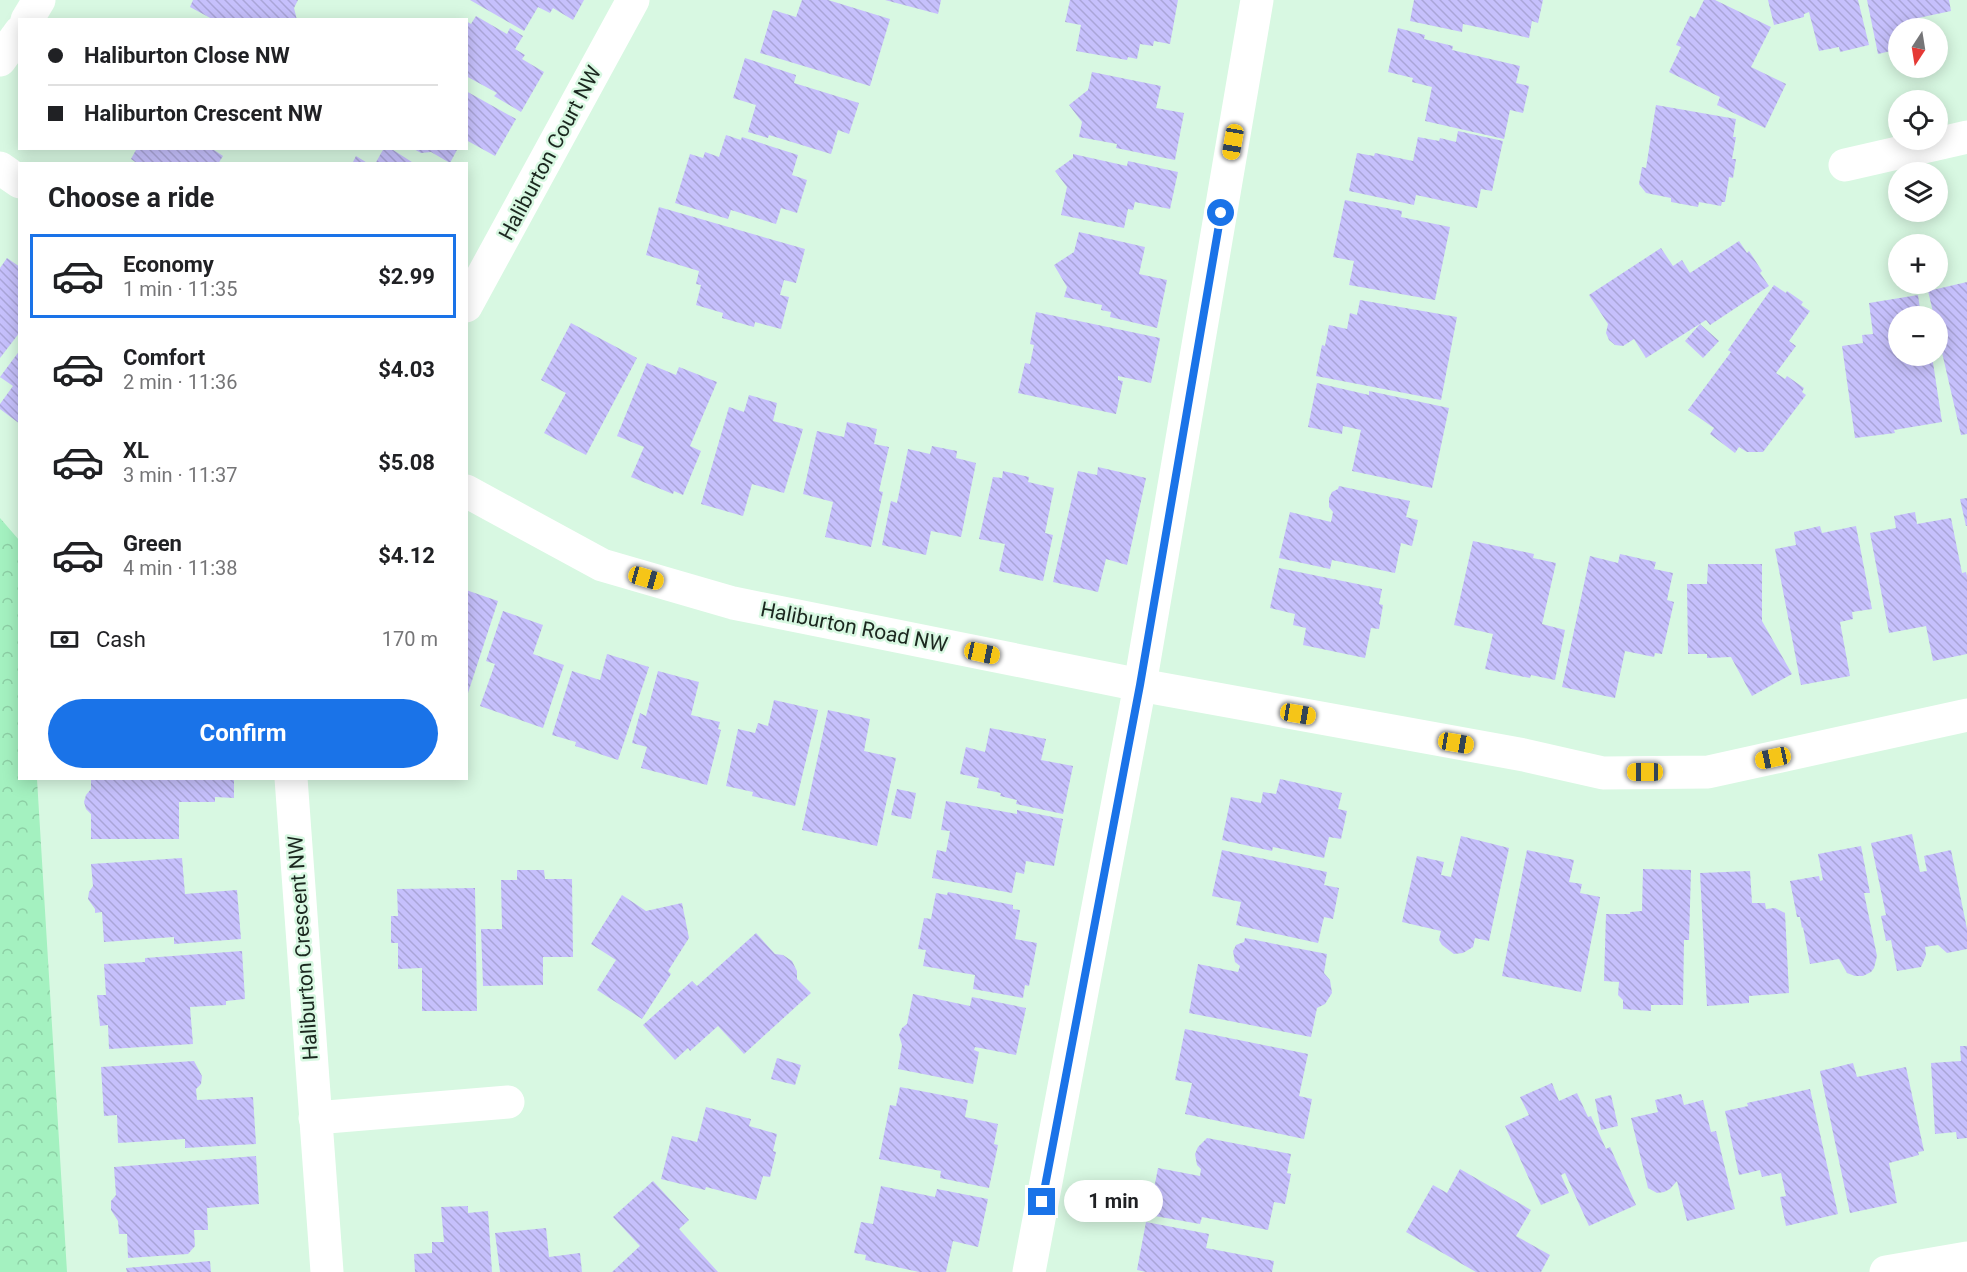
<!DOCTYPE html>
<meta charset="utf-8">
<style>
:root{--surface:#fff;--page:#f2f2f2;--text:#202124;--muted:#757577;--line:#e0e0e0;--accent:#1a73e8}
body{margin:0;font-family:Roboto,sans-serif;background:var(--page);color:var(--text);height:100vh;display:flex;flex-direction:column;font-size:22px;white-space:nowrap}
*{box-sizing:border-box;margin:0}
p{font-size:20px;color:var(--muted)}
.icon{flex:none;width:33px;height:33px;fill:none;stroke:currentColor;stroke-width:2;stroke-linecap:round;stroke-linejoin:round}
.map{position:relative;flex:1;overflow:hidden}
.sheet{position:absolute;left:18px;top:162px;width:450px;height:618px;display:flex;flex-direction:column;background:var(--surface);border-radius:0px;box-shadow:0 3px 15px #0003}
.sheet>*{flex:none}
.top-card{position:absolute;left:18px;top:18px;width:450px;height:132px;border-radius:0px;box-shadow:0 3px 15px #0003;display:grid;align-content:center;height:132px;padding:0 30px;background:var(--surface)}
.needle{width:39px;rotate:192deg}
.controls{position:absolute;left:1888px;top:18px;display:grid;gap:12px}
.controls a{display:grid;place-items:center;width:60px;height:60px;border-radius:50%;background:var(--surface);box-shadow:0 3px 15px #0003;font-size:30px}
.end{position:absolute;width:27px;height:27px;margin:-14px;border:8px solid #1a73e8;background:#fff;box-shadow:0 0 0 3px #fff}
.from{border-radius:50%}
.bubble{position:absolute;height:42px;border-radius:21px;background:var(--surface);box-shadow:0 3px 15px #0003;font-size:20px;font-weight:700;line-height:42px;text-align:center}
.car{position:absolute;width:18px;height:36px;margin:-18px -9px;border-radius:8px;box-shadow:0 0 4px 2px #0007;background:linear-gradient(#f5c518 24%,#345 0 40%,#f5c518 0 76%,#345 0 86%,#f5c518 0)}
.top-card b{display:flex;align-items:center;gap:21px;height:57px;font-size:22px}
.top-card b+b{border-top:2px solid var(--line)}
.top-card i{width:15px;height:15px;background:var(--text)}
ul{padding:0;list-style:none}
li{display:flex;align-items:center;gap:18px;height:84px;margin:0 12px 9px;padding:0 18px;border:3px solid transparent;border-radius:0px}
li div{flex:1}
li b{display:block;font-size:22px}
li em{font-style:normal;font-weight:700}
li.current{border-color:var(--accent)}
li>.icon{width:54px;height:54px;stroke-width:1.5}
h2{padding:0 30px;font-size:27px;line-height:72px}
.pay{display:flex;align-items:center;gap:15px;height:66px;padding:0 30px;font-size:22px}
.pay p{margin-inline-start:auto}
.cta{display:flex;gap:12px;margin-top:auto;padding:12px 30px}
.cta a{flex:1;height:69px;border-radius:36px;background:var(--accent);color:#fff;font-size:24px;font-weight:700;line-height:69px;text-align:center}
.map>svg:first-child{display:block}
</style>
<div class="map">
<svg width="1967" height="1272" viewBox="0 0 1967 1272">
<defs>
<pattern id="park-crowns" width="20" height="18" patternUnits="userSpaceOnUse" patternTransform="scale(1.5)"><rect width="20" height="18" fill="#a4f1c0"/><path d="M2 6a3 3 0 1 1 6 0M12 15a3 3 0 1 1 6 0" fill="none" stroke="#8dcfa5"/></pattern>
<pattern id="building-back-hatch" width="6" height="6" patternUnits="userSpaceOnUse" patternTransform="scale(1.5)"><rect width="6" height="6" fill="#c6c0fc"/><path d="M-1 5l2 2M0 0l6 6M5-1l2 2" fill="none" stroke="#aaa5d8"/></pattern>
</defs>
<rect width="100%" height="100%" fill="#d8f8e2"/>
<polygon fill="url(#park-crowns)" points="0,518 19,540 20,778 37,779 67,1272 0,1272"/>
<g fill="url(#building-back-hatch)">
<polygon points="193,0 298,0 294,8 297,20 214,20 190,7"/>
<polygon points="470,0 584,0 573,20 553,8 550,13 538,7 524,31"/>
<polygon points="802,0 828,0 890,19 870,86 760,53 773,10 796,17"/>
<polygon points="885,0 941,0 938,14"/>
<polygon points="1070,0 1178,0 1170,44 1154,41 1153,46 1140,44 1137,59 1128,57 1127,60 1076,51 1081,25 1065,22"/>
<polygon points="1414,0 1543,0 1538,23 1532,21 1529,38 1463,24 1462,32 1410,21"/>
<polygon points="1704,0 1715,0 1771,27 1751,67 1786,84 1765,128 1717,105 1720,97 1669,72 1681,47 1676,45 1690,16 1695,18"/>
<polygon points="1768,0 1858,0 1869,45 1840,52 1839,47 1819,51 1809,12 1804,14 1804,17 1774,25"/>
<polygon points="1867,0 1949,0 1951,11 1918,18 1921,28 1899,28 1899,49 1878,54"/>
<polygon points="476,16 507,34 510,28 523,36 515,49 525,55 522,59 544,72 521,112 494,96 497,93 466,76 466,21 471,24"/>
<polygon points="1398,28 1425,35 1424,39 1453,46 1452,50 1520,66 1516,83 1529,86 1523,113 1510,110 1504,139 1425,121 1432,87 1412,82 1413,78 1388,72"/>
<polygon points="745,58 796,75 794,83 859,103 849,134 838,130 831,154 769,135 768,138 748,132 756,105 733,98"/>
<polygon points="1092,72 1161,86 1156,108 1184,113 1175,160 1116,148 1117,144 1079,137 1082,122 1069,105 1088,90"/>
<polygon points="466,91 516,119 495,156 466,140"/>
<polygon points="1656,105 1736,119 1733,137 1736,137 1732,159 1736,159 1733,178 1729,177 1725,202 1722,202 1721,206 1699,202 1698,207 1671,202 1671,198 1646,193 1639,184 1642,167 1646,168"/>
<polygon points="1458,131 1503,141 1492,191 1481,189 1477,208 1416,195 1414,205 1349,191 1357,153 1374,156 1375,153 1413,161 1418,137 1439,141 1440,138 1456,142"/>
<polygon points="726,135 741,140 742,137 798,155 792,175 807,180 797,213 781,208 776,224 731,210 728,219 675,203 690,154 703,158 705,152 719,157"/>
<polygon points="137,148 211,148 223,156 218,164 138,164 131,159"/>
<polygon points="384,148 390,148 415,164 375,164"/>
<polygon points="412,148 458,148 450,163 431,152 421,153"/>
<polygon points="1073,154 1127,166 1128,161 1178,172 1170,209 1135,202 1133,210 1128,209 1124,228 1061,215 1067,187 1055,171 1073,158"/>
<polygon points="356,156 369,164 352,164"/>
<polygon points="1345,200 1402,211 1401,217 1450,227 1435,300 1349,285 1354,261 1333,257"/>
<polygon points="659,207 805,249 796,283 784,280 780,295 789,297 781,329 755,322 754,327 722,318 723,313 696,305 701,285 696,284 699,271 646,255"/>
<polygon points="1079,232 1145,247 1139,274 1167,280 1157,328 1110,317 1111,312 1101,310 1102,305 1064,297 1067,287 1054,265 1074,252"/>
<polygon points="1739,241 1747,253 1749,251 1762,271 1760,273 1769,286 1710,325 1706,320 1646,358 1634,339 1623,346 1615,345 1609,340 1606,333 1608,324 1589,295 1661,248 1673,266 1682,260 1690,273"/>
<polygon points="7,258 20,267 20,332 0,358 0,268"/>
<polygon points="1967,282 1967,434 1961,435 1938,335 1938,316 1934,316 1928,291"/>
<polygon points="1774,285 1786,293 1787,291 1803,302 1801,305 1810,311 1789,341 1796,346 1776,373 1785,379 1787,376 1804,388 1802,392 1806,395 1763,452 1747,452 1739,447 1735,453 1710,434 1714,428 1688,410 1731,352 1728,350"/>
<polygon points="1918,295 1921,316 1899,316 1899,356 1932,356 1942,422 1894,430 1895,433 1855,438 1842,346 1863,343 1862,335 1873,334 1869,303"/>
<polygon points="1360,300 1457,317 1441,400 1316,376 1322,345 1325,346 1329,325 1347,329 1350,313 1357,315"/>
<polygon points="1036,312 1160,338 1151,383 1118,376 1118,380 1123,381 1116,414 1018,393 1025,363 1030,364 1034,345 1030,344"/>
<polygon points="571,323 637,358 586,455 544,433 566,393 541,380"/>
<polygon points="1700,324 1719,341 1703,358 1685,341"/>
<polygon points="20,350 20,424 0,409 0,404 13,386 0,377"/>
<polygon points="647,363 676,375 679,367 717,382 690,446 701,451 683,495 674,491 673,494 631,477 644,447 617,436"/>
<polygon points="1317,383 1369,395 1369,391 1449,408 1432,488 1352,471 1361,430 1343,426 1342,434 1308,427"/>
<polygon points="749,395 777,403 773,421 803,429 784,493 752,484 743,516 701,504 729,407 744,412"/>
<polygon points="847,422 877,429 874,444 889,447 879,491 883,492 871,547 825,537 833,502 803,494 817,431 844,437"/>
<polygon points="932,446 957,451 956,458 976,463 961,537 931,531 926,555 882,545 891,501 897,503 908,449 930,454"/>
<polygon points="1098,467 1146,478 1127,565 1106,559 1098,592 1053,582 1078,471 1097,475"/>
<polygon points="1003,471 1029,477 1028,482 1054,488 1045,533 1053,535 1043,581 999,571 1005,544 979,539 993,477 1002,478"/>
<polygon points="1339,486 1410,501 1406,517 1418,520 1412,546 1401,543 1395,573 1332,560 1330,569 1279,558 1290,512 1331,522 1333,512 1329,507 1329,498 1332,492 1338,489"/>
<polygon points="1967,498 1967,526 1966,526 1960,499"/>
<polygon points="1915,512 1917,524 1951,518 1962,573 1966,572 1967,576 1967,654 1933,661 1926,626 1889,633 1870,533 1896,528 1894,516"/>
<polygon points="1820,526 1822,533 1856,526 1872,609 1852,612 1853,619 1840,622 1850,676 1801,685 1775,549 1796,545 1794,532"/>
<polygon points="1473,541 1534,554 1533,558 1556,563 1542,624 1565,630 1555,680 1531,675 1530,678 1485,669 1493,634 1454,625"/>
<polygon points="1620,554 1656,562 1654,569 1673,573 1667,600 1674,602 1662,654 1655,653 1654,657 1625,651 1615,698 1562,687 1590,556 1618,563"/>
<polygon points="1708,564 1762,564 1762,621 1792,674 1752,696 1731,657 1707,658 1707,654 1688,654 1687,584 1707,584"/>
<polygon points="1279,568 1382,589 1379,604 1383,605 1379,629 1371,628 1365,658 1303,645 1306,628 1293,625 1295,614 1270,608"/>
<polygon points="466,590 498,601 467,696 466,695"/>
<polygon points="503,611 543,625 533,654 564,665 543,728 480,706 495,664 486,661"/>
<polygon points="607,654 649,667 618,760 575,746 576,742 552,735 572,671 600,680"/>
<polygon points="658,671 699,682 691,715 720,722 718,729 721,730 707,785 641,768 647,747 632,743 640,713 646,716"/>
<polygon points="774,700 818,710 795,806 752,796 753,792 726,786 738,729 755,733 758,723 768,726"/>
<polygon points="828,710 870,719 864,751 896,758 877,846 802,830"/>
<polygon points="990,728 1046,739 1041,760 1073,766 1063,814 1016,804 1017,800 1000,796 1001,793 977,788 979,778 960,774 966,747 985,752"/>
<polygon points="91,778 234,778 234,798 215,797 215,802 179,802 179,839 91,839 91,814 86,809 84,802 86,795 91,789"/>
<polygon points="1280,779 1342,793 1338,809 1347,811 1341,839 1329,837 1324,858 1273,847 1272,851 1222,840 1231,797 1261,803 1263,792 1276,794"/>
<polygon points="897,789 916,793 911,819 891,815"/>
<polygon points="946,801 1017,814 1017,810 1063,819 1054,866 1026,861 1024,874 1016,872 1012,893 932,878 937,850 946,852 950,831 941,830"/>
<polygon points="1912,834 1920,872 1927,871 1924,856 1951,850 1967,929 1967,949 1947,953 1938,945 1925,947 1926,955 1921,967 1897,971 1891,940 1886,941 1881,916 1886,915 1871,843"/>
<polygon points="1461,836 1509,848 1489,941 1475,938 1473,947 1463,953 1454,954 1442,945 1439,940 1441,931 1402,922 1417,856 1444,862 1441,875 1451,877"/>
<polygon points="1861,846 1870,893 1864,893 1877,956 1874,968 1871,972 1863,976 1855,976 1847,973 1839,959 1810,964 1803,927 1802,928 1800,917 1797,917 1790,881 1819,876 1820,881 1823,880 1818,854"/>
<polygon points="1222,850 1327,872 1324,885 1339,888 1333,919 1324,917 1318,943 1236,925 1241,902 1212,896"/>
<polygon points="1527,850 1574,860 1569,882 1582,884 1580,893 1600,897 1581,992 1502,976"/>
<polygon points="182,858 185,894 237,890 241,939 174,944 174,937 104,942 102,912 95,913 95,909 88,899 89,892 93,886 91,864"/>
<polygon points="1643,869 1691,870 1689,940 1684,940 1683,1005 1651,1005 1651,1011 1623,1009 1623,1000 1618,995 1619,982 1604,981 1606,914 1630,914 1630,912 1642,911"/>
<polygon points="517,870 544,870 545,879 572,879 573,957 543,957 543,985 483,986 481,929 502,929 501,880 517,880"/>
<polygon points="1750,871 1752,903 1765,903 1766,909 1775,908 1785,913 1789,993 1749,996 1749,1003 1707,1006 1700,873"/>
<polygon points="475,888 477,1011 422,1011 422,968 398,969 398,943 391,943 391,916 398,916 397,889"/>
<polygon points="948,892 1013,905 1013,909 1020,910 1015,939 1037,943 1029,986 1025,985 1023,998 973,989 975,975 923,966 926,950 918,949 924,918 931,919 936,893 947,895"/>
<polygon points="622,895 646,911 682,903 689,938 668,971 671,974 642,1019 597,990 616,960 591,944"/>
<polygon points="756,933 775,954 783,955 792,961 797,971 797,979 811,993 744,1054 718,1026 690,1051 688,1048 675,1060 643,1025 692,981 697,986"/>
<polygon points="1245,938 1327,954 1324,973 1330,980 1332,993 1325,1004 1317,1008 1311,1037 1189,1013 1198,964 1238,972 1240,966 1235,962 1233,951 1236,945 1244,942"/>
<polygon points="242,951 245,999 226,1001 226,1005 190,1007 193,1044 109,1049 108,1025 100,1026 97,995 106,995 104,964 145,962 145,958"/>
<polygon points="913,994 970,1006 972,997 1026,1008 1016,1055 975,1047 974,1050 979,1052 973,1084 898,1069 902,1045 899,1035 902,1028 907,1024"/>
<polygon points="1185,1029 1308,1054 1299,1096 1312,1099 1304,1139 1185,1114 1192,1083 1175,1080"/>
<polygon points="1960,1046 1967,1046 1967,1138 1957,1139 1956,1132 1935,1134 1931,1063 1961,1061"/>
<polygon points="777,1058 801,1065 795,1085 771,1079"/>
<polygon points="194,1061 202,1076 201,1084 196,1089 197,1100 253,1097 256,1144 185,1148 185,1139 118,1143 117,1115 104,1116 101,1067"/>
<polygon points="1853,1063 1857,1077 1906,1067 1924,1151 1918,1152 1919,1155 1889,1163 1897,1203 1850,1213 1820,1071"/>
<polygon points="1552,1083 1559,1101 1577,1093 1588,1117 1591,1116 1606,1149 1610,1147 1636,1205 1589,1226 1565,1173 1561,1175 1569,1193 1541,1205 1505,1126 1529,1115 1520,1097"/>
<polygon points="900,1087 968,1100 965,1117 998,1124 994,1144 998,1145 989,1188 940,1178 941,1171 879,1159 890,1105 896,1106"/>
<polygon points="1810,1089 1838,1214 1786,1226 1780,1197 1786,1196 1781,1173 1762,1177 1760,1170 1739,1175 1725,1111 1748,1106 1747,1103"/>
<polygon points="1681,1094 1684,1105 1703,1100 1711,1132 1716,1131 1735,1209 1687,1221 1677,1181 1670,1189 1664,1192 1657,1193 1648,1188 1631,1118 1658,1112 1655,1100"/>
<polygon points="1611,1095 1618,1126 1601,1130 1595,1099"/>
<polygon points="706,1107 751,1119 749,1126 777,1134 773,1151 776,1152 770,1177 763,1176 756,1200 706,1187 705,1190 661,1179 672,1136 697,1142"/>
<polygon points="1207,1138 1291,1154 1287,1173 1291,1174 1285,1204 1274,1202 1268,1230 1202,1217 1200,1224 1149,1215 1158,1168 1200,1176 1201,1169 1197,1165 1195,1154 1198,1147"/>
<polygon points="256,1156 259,1204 207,1208 208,1230 194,1230 195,1246 188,1254 128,1258 127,1234 119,1234 118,1221 111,1210 111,1201 116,1195 114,1167"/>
<polygon points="1460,1169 1531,1210 1516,1236 1550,1255 1541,1272 1476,1272 1406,1232 1433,1185 1447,1193"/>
<polygon points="653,1181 689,1220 679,1229 718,1272 612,1272 640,1246 613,1217"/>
<polygon points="881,1186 935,1197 937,1189 988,1199 978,1247 953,1241 946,1272 919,1272 865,1260 866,1255 854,1253 861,1222 873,1224"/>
<polygon points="468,1206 468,1213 488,1211 492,1272 415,1272 414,1254 432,1253 432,1242 444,1242 441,1207"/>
<polygon points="1146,1222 1209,1234 1206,1248 1274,1261 1272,1272 1146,1272 1137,1270"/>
<polygon points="546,1228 549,1257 580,1253 582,1272 500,1272 495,1233"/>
<polygon points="210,1261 211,1272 127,1272 126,1268"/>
</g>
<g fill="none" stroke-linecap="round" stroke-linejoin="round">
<g stroke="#fff" stroke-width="33">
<polyline points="27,20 39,0"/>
<polyline points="0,60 20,32"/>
<polyline points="1845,165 1967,137"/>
<polyline points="0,168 20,182"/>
<polyline points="466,306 633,0"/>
<polyline points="466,491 602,565 733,603 1140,685 1524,755 1603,773 1708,772 1967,715"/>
<polyline points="291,778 327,1272"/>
<polyline points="315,1118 508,1102"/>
<polyline points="1029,1272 1140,685 1257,0"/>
<polyline points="1886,1272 1967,1258"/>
</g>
</g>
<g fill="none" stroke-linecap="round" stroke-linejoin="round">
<polyline stroke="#1a73e8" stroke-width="8" points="1042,1202 1140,685 1221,213"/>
</g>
<g text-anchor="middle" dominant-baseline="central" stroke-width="5" stroke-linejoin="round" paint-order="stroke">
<g font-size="21" fill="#1b271f" stroke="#d8f8e2">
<text transform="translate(550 153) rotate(-62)">Haliburton Court NW</text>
<text transform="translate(854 627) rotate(11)">Haliburton Road NW</text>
<text transform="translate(303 948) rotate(-94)">Haliburton Crescent NW</text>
</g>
</g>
</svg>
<div class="controls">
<a><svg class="needle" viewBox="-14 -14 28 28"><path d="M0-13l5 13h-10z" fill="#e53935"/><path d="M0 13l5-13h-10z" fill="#757577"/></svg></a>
<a><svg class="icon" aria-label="locate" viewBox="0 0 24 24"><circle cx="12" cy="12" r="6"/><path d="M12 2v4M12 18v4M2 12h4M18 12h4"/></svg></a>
<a><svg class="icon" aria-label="layers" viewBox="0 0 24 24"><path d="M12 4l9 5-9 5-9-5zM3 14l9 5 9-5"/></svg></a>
<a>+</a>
<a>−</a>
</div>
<i class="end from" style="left:1221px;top:213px"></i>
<i class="end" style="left:1042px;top:1202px"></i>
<div class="bubble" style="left:1064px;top:1180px;width:99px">1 min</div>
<i class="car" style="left:1233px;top:142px;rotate:190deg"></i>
<i class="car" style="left:646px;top:578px;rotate:106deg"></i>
<i class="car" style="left:982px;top:653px;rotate:102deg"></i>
<i class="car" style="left:1298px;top:714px;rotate:100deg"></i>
<i class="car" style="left:1456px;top:743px;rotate:100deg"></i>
<i class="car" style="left:1773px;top:758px;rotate:258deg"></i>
<i class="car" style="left:1645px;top:772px;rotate:270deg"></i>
<div class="top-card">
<b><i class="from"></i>Haliburton Close NW</b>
<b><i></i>Haliburton Crescent NW</b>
</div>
<section class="sheet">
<h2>Choose a ride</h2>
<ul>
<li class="current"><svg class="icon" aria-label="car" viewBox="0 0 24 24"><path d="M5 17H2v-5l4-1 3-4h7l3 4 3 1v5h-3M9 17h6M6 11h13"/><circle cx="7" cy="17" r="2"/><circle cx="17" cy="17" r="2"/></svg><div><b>Economy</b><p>1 min · 11:35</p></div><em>$2.99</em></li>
<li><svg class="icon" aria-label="car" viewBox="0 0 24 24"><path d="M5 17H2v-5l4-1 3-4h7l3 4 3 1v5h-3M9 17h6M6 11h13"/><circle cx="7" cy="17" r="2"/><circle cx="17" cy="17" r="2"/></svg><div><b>Comfort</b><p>2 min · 11:36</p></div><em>$4.03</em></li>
<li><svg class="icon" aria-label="car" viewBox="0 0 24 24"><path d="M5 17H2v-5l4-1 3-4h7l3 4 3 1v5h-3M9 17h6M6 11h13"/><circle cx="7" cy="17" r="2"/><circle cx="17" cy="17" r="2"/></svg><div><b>XL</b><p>3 min · 11:37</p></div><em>$5.08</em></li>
<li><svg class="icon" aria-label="car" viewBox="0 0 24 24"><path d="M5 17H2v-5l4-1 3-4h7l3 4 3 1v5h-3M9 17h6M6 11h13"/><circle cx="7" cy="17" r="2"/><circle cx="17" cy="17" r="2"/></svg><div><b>Green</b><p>4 min · 11:38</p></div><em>$4.12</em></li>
</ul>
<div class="pay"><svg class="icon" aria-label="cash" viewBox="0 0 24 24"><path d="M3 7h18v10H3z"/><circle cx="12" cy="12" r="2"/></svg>Cash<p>170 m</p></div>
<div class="cta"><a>Confirm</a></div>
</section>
</div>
